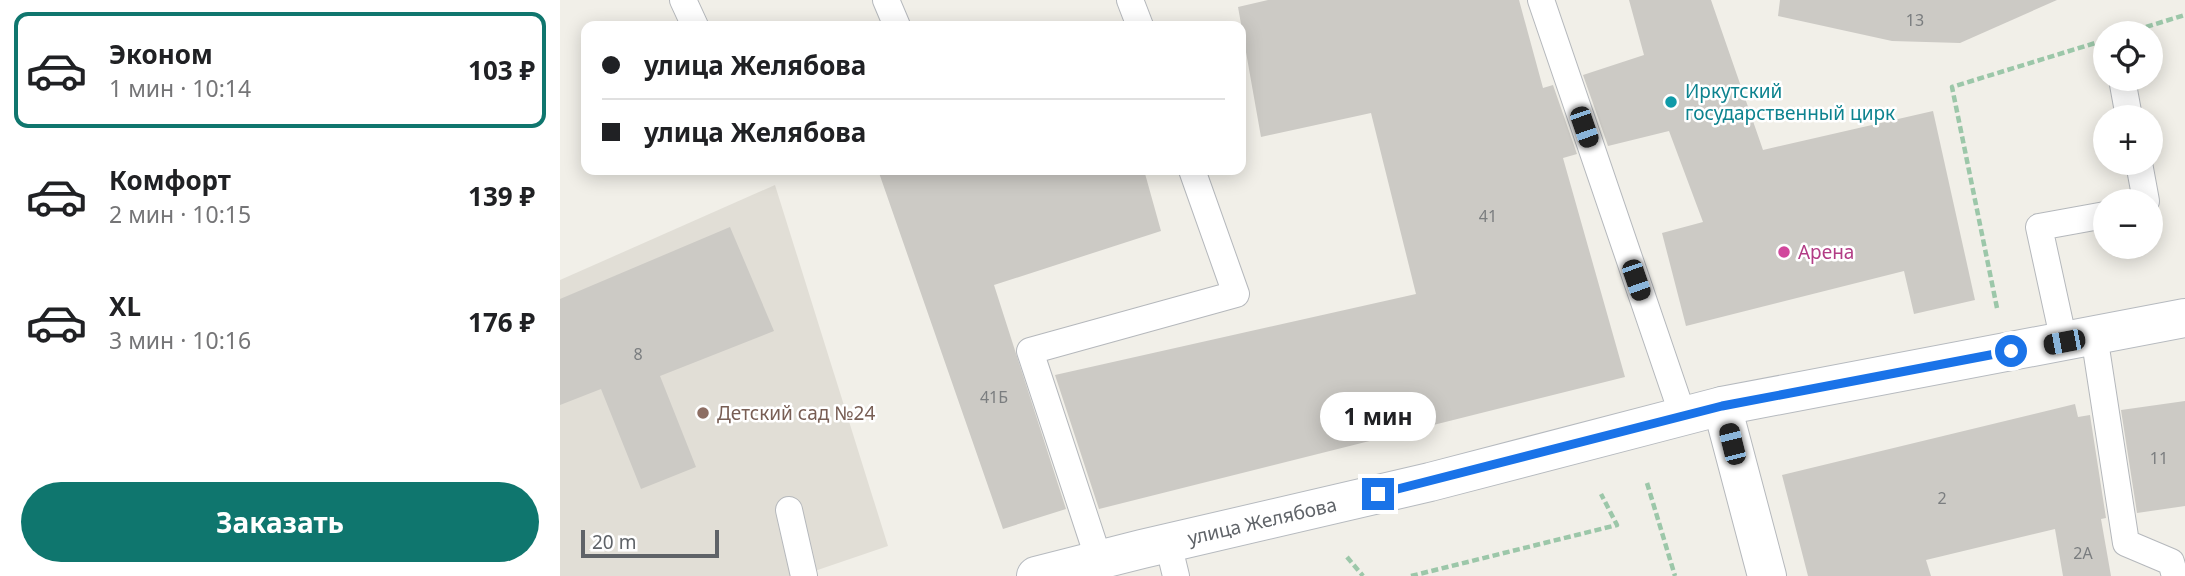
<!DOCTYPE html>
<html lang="ru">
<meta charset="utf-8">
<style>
:root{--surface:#fff;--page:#f2f2f2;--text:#202124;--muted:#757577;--line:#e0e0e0;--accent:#0f766e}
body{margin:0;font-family:"Noto Sans",sans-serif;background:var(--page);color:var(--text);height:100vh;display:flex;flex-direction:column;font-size:26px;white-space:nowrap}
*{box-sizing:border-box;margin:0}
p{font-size:23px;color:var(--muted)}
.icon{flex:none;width:38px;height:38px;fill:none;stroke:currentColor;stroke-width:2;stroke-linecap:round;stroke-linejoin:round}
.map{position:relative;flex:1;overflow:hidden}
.panel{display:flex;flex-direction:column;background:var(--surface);width:560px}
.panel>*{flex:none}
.banner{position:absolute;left:21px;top:21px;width:665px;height:154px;border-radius:14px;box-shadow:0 4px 18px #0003;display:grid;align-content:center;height:154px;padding:0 21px;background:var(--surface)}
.controls{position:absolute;left:1533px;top:21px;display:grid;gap:14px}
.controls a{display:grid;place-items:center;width:70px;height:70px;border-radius:50%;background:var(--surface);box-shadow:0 4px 18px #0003;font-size:35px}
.scale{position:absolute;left:21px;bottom:18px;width:138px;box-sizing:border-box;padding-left:7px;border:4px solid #5f6368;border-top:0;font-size:19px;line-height:24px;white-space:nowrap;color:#5f6368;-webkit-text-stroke:5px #fff;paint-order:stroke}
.end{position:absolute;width:32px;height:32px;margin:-16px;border:9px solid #1a73e8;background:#fff;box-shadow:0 0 0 4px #fff}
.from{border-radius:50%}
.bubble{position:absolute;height:49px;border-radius:24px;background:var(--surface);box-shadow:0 4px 18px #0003;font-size:23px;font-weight:700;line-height:49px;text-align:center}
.car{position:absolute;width:21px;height:42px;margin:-21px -10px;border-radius:9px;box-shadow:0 0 5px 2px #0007;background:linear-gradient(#222 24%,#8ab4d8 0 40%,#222 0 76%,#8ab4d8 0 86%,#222 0)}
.banner b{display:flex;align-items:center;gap:24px;height:66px;font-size:26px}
.banner b+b{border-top:2px solid var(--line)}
.banner i{width:18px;height:18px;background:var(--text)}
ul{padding:12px 0 0;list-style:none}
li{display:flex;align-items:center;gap:21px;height:116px;margin:0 14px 10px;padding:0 7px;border:4px solid transparent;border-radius:14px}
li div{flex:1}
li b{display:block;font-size:26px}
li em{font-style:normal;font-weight:700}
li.selected{border-color:var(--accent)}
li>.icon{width:63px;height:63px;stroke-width:1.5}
.primary-button{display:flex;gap:14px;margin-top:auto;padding:14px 21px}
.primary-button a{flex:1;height:80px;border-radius:42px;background:var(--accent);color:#fff;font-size:28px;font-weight:700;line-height:80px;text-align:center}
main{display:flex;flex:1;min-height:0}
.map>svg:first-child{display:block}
</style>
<main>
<section class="panel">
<ul>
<li class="selected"><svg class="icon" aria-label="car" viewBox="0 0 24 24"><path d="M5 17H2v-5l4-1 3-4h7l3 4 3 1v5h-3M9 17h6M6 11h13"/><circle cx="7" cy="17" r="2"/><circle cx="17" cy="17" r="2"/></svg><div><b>Эконом</b><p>1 мин · 10:14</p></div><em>103 ₽</em></li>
<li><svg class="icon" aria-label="car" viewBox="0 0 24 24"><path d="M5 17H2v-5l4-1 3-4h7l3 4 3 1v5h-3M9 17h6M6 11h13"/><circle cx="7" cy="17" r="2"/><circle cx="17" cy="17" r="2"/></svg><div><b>Комфорт</b><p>2 мин · 10:15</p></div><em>139 ₽</em></li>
<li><svg class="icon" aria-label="car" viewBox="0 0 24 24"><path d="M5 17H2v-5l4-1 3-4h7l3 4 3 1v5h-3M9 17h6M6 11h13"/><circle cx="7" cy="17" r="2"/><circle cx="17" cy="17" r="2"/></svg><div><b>XL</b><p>3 мин · 10:16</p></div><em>176 ₽</em></li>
</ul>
<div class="primary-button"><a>Заказать</a></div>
</section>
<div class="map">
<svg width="1625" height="576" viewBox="0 0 1625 576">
<rect width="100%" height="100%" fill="#f1efe8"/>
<polygon fill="#e1ded6" points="215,185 328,546 240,576 0,576 0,280"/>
<g fill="#cccac5">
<polygon points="708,0 959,0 983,88 993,85 1017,154 1003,158 1065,377 539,509 495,375 856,294 811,113 701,137 678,7"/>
<polygon points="1069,0 1151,0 1203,150 1373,111 1415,300 1354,314 1344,271 1126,326 1102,233 1143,222 1109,131 1048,146 1023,75 1084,55"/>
<polygon points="1220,0 1497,0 1400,43 1332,41 1218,16"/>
<polygon points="318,170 584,170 601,231 434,285 506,509 443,529"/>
<polygon points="170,227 214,331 100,376 136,467 81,489 41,389 0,405 0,299"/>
<polygon points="1625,401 1625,506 1577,513 1561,410"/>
<polygon points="1515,404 1518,417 1530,415 1546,518 1541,519 1551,576 1503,576 1495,529 1366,560 1371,576 1248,576 1222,475"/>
</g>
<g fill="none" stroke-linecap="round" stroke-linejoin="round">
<g stroke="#b5b8bc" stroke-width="28">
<g id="lane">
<polyline points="123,0 135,26"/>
<polyline points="326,0 337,26"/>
<polyline points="570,0 580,26"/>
<polyline points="981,0 1123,416"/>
<polyline points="1562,79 1569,117"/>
<polyline points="1579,163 1586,201"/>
<polyline points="1534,335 1566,543 1611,562 1615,576"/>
<polyline points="1504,342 1479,227 1545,215"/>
<polyline points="229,510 244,576"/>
<polyline points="608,543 616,576"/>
<polyline points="539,560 470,351 676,294 632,170"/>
</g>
</g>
<g stroke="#b5b8bc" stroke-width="40">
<polyline id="street" points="1162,406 1207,576"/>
</g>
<g stroke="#b6babf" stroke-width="40">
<polyline id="secondary" points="476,576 582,549 870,482 1162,406 1625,318"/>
</g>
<g stroke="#9cc7a9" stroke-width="4.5" stroke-dasharray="7 3.5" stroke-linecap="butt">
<polyline points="1566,33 1625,15"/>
<polyline points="1437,308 1392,87 1545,40"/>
<polyline points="1087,483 1115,576"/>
<polyline points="787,557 803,576"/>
<polyline points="851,576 1057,525 1041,494"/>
</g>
<use href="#lane" stroke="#fff" stroke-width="26"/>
<use href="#street" stroke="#fff" stroke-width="38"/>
<use href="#secondary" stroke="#fff" stroke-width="38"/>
</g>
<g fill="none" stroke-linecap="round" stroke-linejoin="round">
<polyline stroke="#1a73e8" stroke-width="9" points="818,494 1162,406 1451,351"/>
</g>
<circle fill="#0f9aa8" stroke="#fff" stroke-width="2.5" cx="1111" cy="102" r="7"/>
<circle fill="#d1479c" stroke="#fff" stroke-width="2.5" cx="1224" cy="252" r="7"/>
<circle fill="#8d6e63" stroke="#fff" stroke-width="2.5" cx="143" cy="413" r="7"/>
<g text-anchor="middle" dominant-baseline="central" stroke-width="5" stroke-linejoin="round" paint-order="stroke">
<g font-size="16" fill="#7a7d7f">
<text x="1355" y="20">13</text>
<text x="928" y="216">41</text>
<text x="78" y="354">8</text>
<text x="434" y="397">41Б</text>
<text x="1599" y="458">11</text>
<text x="1382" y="498">2</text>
<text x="1523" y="553">2А</text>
</g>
<g font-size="19" fill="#0d838f" stroke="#fff" text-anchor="start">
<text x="1125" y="91">Иркутский<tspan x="1125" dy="22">государственный цирк</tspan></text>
</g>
<g font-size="19" fill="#b23c85" stroke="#fff" text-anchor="start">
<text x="1238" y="252">Арена</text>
</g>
<g font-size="19" fill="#785e54" stroke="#fff" text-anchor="start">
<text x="157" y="413">Детский сад №24</text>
</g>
<g font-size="19" fill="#5f6368" stroke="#fff">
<text transform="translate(702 521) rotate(-13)">улица Желябова</text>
</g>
</g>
</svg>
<div class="controls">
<a><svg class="icon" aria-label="locate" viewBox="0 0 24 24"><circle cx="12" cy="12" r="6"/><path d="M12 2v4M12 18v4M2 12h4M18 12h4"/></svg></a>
<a>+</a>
<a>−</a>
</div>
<div class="scale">20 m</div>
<i class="end from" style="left:1451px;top:351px"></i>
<i class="end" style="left:818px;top:494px"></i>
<div class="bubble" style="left:760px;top:392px;width:116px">1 мин</div>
<i class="car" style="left:1024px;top:127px;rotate:161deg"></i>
<i class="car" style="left:1076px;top:280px;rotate:161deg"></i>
<i class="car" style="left:1504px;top:342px;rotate:259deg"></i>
<i class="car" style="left:1172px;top:444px;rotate:346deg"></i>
<div class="banner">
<b><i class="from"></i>улица Желябова</b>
<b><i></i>улица Желябова</b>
</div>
</div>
</main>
